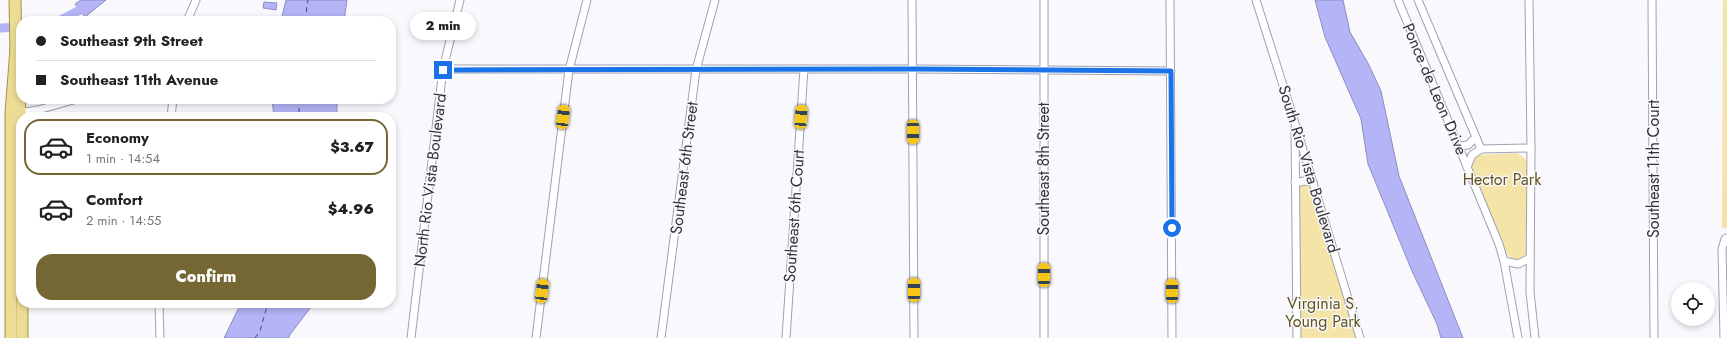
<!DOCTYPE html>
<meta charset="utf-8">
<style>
:root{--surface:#fff;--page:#f2f2f2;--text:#222;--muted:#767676;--line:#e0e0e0;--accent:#746734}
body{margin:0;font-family:Jost,sans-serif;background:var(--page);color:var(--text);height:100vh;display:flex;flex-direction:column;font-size:15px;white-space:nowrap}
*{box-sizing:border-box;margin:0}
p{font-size:13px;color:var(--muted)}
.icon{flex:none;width:22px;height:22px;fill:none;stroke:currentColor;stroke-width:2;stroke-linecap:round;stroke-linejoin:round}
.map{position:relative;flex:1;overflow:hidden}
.side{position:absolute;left:16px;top:112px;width:380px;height:196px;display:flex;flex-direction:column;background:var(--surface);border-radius:16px;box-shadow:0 2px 6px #0003}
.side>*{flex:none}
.banner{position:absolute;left:16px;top:16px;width:380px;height:88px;border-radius:16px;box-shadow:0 2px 6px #0003;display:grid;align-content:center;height:88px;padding:0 20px;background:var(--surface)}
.controls{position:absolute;left:1671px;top:282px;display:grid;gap:8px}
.controls a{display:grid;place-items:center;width:44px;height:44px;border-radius:50%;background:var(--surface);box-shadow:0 2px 6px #0003;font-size:20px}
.end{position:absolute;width:18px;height:18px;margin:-9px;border:5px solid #1a73e8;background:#fff;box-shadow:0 0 0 2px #fff}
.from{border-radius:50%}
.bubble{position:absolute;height:28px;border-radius:14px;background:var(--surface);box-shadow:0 2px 6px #0003;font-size:13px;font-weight:800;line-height:28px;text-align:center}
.car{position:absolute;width:12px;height:24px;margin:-12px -6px;border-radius:5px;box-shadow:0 0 3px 1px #0007;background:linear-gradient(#f5c518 24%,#345 0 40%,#f5c518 0 76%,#345 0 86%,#f5c518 0)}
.banner b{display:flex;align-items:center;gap:14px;height:38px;font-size:15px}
.banner b+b{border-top:1px solid var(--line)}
.banner i{width:10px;height:10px;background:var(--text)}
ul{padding:7px 0 0;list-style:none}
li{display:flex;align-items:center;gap:12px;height:56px;margin:0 8px 6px;padding:0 12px;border:2px solid transparent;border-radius:16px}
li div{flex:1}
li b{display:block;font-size:15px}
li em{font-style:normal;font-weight:800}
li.current{border-color:var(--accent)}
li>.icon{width:36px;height:36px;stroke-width:1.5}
.action{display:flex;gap:8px;margin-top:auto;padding:8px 20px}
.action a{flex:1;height:46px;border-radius:16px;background:var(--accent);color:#fff;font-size:16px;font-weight:800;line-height:46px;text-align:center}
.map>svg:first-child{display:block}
</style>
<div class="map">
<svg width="1727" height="338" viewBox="0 0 1727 338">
<rect width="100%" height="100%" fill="#f9f9fd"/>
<g fill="#f4e4a8">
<polygon points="1723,0 1727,0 1727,228 1722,228"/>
<path d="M1517,153L1525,158L1527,162L1528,249C1526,258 1521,261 1512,260L1506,253L1471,167L1472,161L1478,155Z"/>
<polygon points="1307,182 1310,186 1356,338 1299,338 1298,187 1301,183"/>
</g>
<g fill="#b4b4f7" stroke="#8d8dbe">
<polygon points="81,0 106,0 85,17 75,4"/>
<polygon points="286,0 347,0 344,21 281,21"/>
<polygon points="1315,0 1343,0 1350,32 1369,65 1381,91 1399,176 1463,338 1441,338 1437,324 1412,271 1368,164 1361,119 1325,37"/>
<polygon points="264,2 277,3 276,10 263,8"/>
<polygon points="272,99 337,99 337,117 274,117"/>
<polygon points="241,303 314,303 289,336 289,338 224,338"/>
</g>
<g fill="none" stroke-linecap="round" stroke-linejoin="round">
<g stroke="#b4b4f7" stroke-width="9">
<polyline points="59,21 80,10"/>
<polyline points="0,28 21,27"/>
</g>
<g stroke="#4c4593" stroke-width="1" stroke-dasharray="5 4" stroke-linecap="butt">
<polyline points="305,21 308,0"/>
<polyline points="299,99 299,117"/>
<polyline points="255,338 260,331 268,303"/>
</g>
<g stroke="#a0a0b3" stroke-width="9">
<g id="street">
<polyline points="912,0 914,338"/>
<polyline points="1044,0 1044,338"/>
<polyline points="1170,0 1172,338"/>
<polyline points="1256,0 1294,120 1360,338"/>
<polyline points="1398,0 1499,244 1504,261 1518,338"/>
<polyline points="1418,0 1481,149"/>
<polyline points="1529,0 1531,148 1530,292 1535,338"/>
<polyline points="1652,0 1654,338"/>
<polyline points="187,21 196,0"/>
<polyline points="443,69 913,69 1171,71"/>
<polyline points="18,113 38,110 77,99"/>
<polyline points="171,117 173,99"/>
<polyline points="1295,128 1297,338"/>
<polyline points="1459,146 1468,145 1476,137"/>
<polyline points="1467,167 1472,155 1481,149 1531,148"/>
<polyline points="1295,183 1304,181 1313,182"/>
<polyline points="1504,261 1518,264 1530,258"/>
<polyline points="159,303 160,338"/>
<polyline points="411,338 443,69 460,0"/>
<polyline points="536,338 569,70 587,0"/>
<polyline points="661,338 696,70 715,0"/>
<polyline points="786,338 804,69"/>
<polyline points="1724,338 1722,249 1725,239 1727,238"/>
</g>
</g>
<g stroke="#a49146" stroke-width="13">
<g id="primary">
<polyline points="15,0 16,55"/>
<polyline points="19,92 21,134"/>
<polyline points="11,338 11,113 16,49"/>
<polyline points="22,338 22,303"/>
</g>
</g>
<use href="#street" stroke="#fff" stroke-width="7"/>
<use href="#primary" stroke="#eddc94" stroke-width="11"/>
</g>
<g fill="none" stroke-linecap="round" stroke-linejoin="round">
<polyline stroke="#1a73e8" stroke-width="5" points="443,70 913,69 1171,71 1172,228"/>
</g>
<g text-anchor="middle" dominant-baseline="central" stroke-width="3" stroke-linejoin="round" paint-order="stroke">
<g font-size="16" fill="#33333a" stroke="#f9f9fd">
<text transform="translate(1435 89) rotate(67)">Ponce de Leon Drive</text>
<text transform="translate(684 168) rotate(-83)">Southeast 6th Street</text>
<text transform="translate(1043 169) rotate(-90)">Southeast 8th Street</text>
<text transform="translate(1309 169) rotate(73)">South Rio Vista Boulevard</text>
<text transform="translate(1653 169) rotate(-90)">Southeast 11th Court</text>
<text transform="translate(430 180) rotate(-83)">North Rio Vista Boulevard</text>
<text transform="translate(794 216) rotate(-86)">Southeast 6th Court</text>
</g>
<g font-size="16" fill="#60531c" stroke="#f9f9fd">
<text x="1502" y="179">Hector Park</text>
<text x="1323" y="303">Virginia S.<tspan x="1323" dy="18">Young Park</tspan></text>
</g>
</g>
</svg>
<div class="controls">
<a><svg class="icon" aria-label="locate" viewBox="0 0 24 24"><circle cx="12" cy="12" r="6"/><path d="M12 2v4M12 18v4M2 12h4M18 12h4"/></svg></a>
</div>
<i class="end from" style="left:1172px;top:228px"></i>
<i class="end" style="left:443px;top:70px"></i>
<div class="bubble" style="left:410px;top:12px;width:66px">2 min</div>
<i class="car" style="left:563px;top:117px;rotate:7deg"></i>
<i class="car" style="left:801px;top:117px;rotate:4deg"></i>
<i class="car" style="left:913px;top:132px;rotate:180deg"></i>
<i class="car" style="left:1044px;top:275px;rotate:0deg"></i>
<i class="car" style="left:914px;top:290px;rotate:0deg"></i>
<i class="car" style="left:542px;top:291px;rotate:7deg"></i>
<i class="car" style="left:1172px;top:291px;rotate:0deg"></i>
<div class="banner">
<b><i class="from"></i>Southeast 9th Street</b>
<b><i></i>Southeast 11th Avenue</b>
</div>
<section class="side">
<ul>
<li class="current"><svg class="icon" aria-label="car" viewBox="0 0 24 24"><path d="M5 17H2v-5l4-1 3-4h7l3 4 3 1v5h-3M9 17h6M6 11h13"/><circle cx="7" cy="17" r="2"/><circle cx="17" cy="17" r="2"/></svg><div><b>Economy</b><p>1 min · 14:54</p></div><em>$3.67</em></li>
<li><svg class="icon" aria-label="car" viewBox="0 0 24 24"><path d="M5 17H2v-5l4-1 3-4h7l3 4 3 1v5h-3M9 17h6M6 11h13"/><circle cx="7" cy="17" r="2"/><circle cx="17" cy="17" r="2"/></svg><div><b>Comfort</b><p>2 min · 14:55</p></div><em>$4.96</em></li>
</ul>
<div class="action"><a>Confirm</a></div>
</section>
</div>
